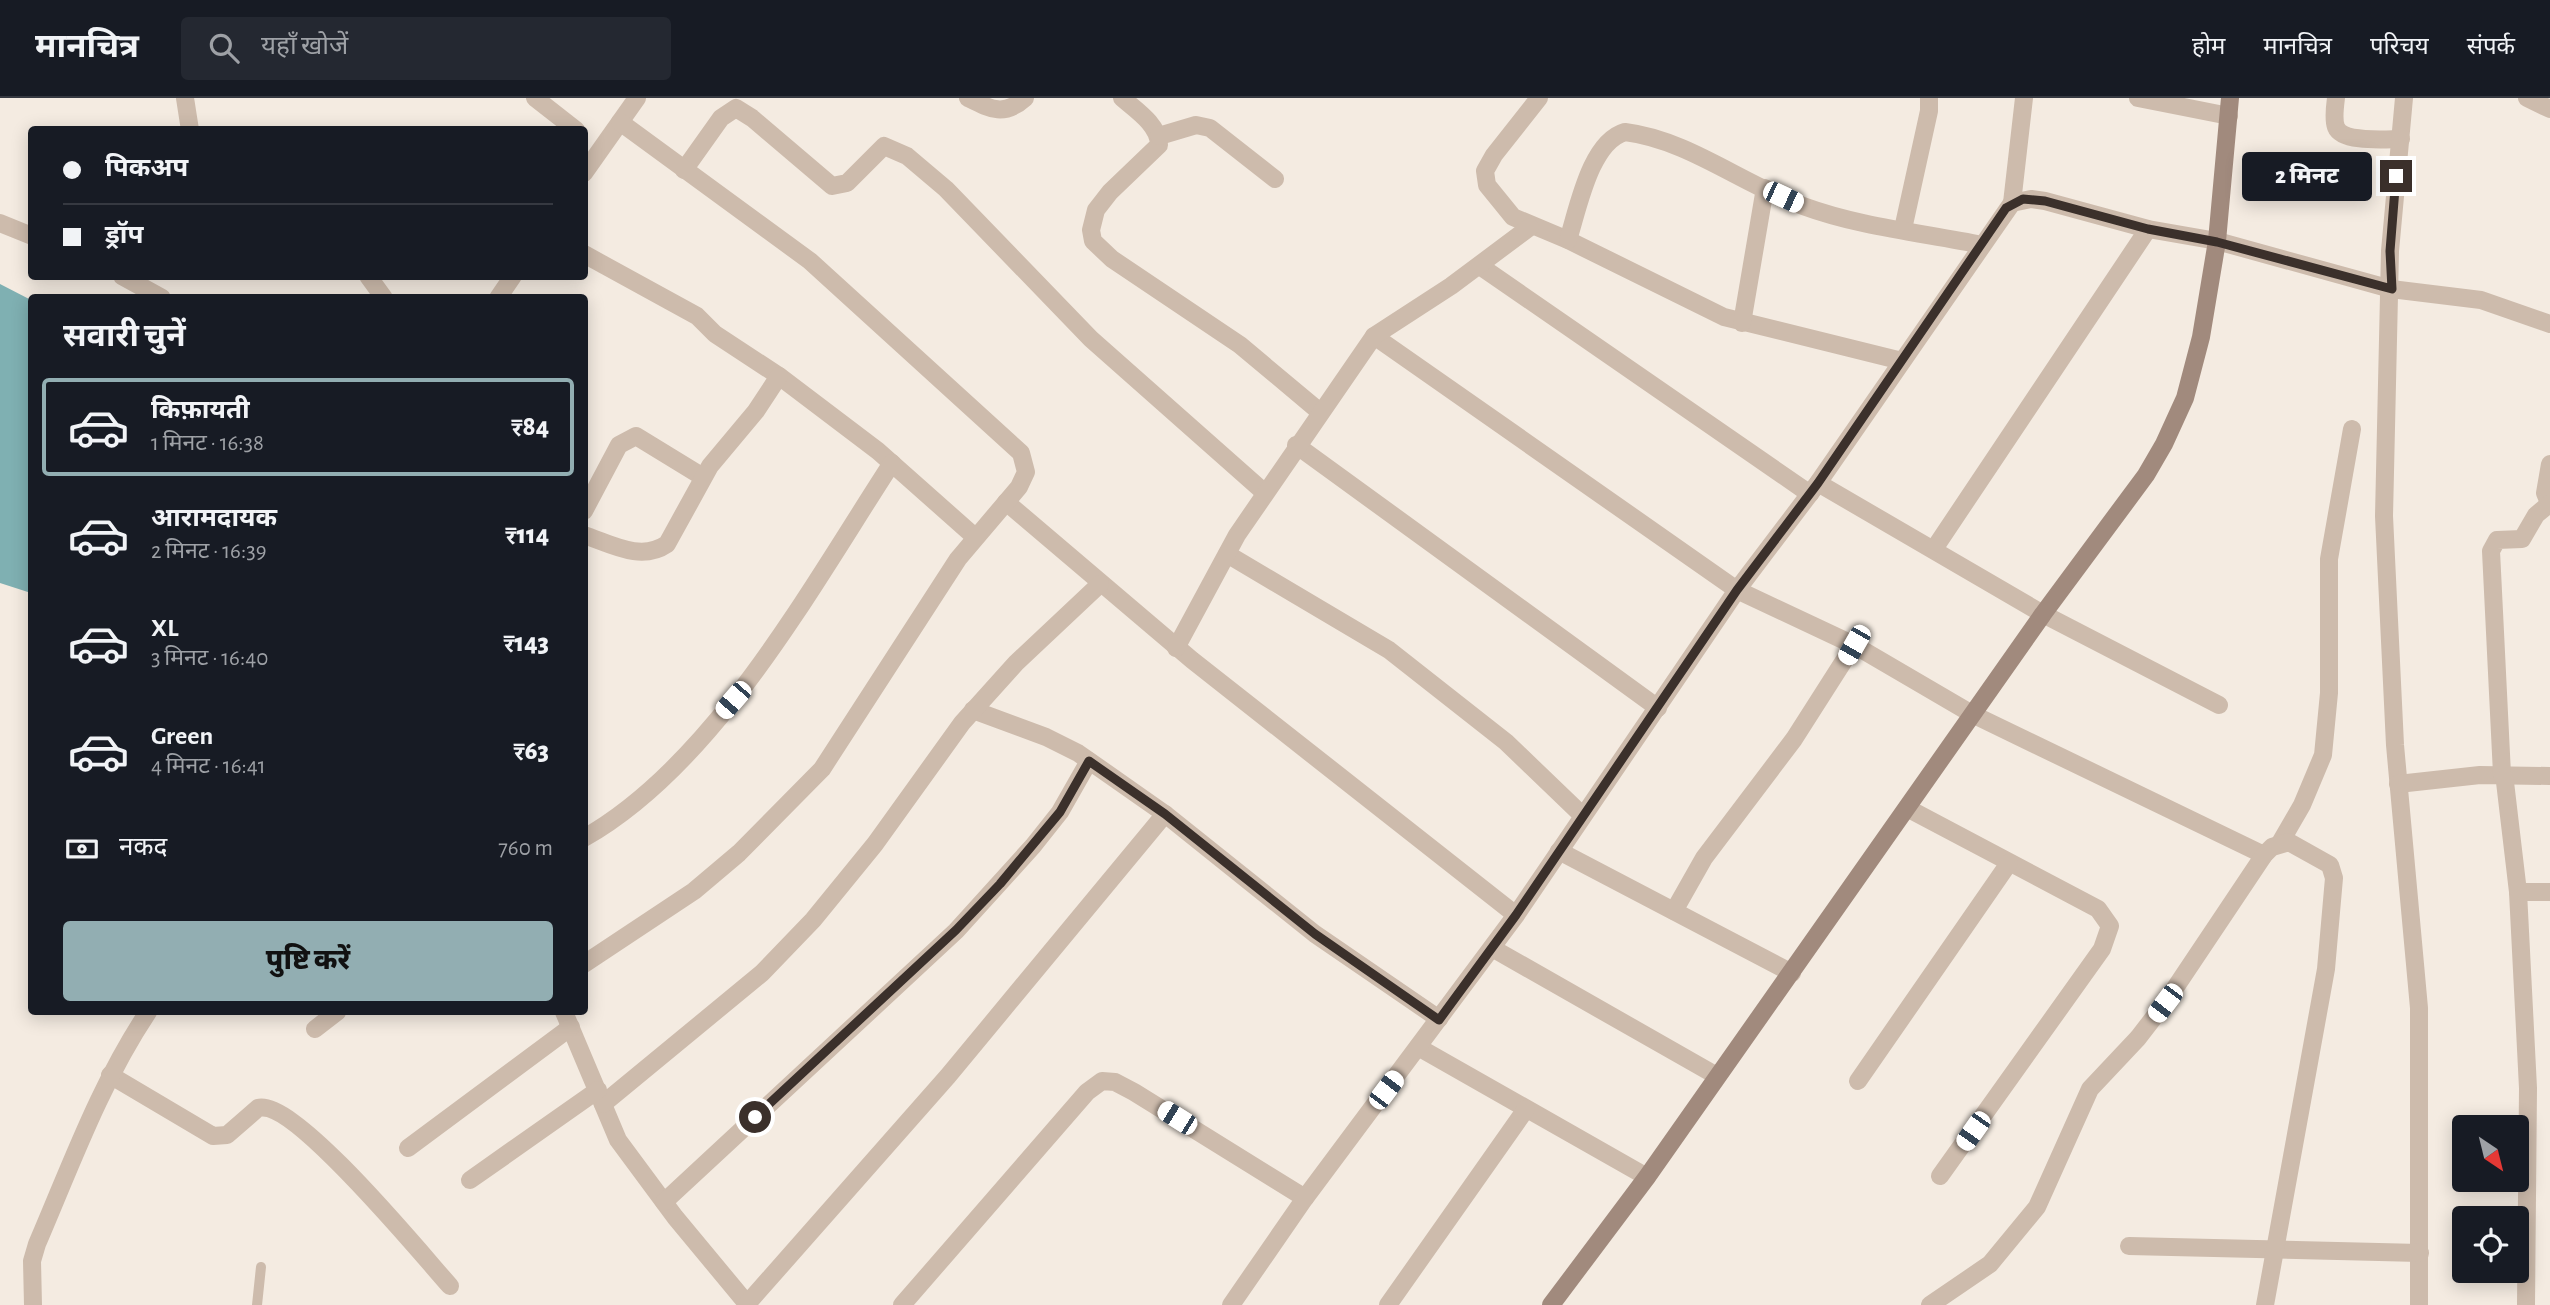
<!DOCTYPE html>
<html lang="hi">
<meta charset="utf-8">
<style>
:root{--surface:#171b24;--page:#242831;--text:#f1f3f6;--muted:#9ea1a6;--line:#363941;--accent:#92aeb2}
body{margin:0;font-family:"Alegreya Sans","Noto Sans Devanagari",sans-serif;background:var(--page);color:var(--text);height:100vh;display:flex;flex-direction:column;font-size:26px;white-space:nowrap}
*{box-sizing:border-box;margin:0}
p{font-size:23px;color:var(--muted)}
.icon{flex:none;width:38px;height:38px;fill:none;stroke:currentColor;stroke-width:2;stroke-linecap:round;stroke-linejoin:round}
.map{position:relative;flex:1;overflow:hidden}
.side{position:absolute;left:28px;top:196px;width:560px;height:721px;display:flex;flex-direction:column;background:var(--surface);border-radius:7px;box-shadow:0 4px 18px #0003}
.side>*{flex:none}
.hud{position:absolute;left:28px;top:28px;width:560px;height:154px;border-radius:7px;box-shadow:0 4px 18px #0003;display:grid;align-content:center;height:154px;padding:0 35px;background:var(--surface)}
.needle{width:46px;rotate:145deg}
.fabs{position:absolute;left:2452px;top:1017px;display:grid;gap:14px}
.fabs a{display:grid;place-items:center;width:77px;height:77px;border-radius:7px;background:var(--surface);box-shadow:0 4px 18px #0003;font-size:35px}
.end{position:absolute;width:32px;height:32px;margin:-16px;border:9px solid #3b302b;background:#fff;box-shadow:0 0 0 4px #fff}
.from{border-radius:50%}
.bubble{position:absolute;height:49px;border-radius:7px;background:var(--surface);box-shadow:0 4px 18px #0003;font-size:23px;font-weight:800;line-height:49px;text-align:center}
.car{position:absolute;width:21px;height:42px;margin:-21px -10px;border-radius:9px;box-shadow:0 0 5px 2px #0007;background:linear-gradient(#fff 24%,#345 0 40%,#fff 0 76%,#345 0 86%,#fff 0)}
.hud b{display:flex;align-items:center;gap:24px;height:66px;font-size:26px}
.hud b+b{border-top:2px solid var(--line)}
.hud i{width:18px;height:18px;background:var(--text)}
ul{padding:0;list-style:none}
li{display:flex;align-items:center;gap:21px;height:98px;margin:0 14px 10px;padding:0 21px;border:4px solid transparent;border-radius:7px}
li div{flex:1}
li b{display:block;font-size:26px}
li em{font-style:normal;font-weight:800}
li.selected{border-color:var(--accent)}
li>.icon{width:63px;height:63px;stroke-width:1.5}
h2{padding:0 35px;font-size:32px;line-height:84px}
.pay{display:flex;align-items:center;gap:18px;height:77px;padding:0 35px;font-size:26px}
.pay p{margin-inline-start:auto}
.primary-button{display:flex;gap:14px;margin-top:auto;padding:14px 35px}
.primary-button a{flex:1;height:80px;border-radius:7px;background:var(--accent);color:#111;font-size:28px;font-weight:800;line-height:80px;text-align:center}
header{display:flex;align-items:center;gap:42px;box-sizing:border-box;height:98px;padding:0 35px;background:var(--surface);border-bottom:2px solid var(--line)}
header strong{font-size:33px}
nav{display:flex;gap:38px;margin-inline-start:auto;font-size:24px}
.search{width:490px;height:63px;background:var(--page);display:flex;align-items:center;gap:18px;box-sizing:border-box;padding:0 24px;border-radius:7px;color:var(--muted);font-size:26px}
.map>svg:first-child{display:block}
</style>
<header>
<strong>मानचित्र</strong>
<div class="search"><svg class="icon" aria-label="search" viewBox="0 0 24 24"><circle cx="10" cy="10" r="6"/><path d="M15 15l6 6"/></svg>यहाँ खोजें</div>
<nav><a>होम</a><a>मानचित्र</a><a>परिचय</a><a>संपर्क</a></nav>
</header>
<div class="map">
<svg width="2550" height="1207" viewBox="0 0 2550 1207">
<rect width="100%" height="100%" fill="#f4ebe1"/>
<polygon fill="#7fb0b2" points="0,186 31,202 31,495 0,485"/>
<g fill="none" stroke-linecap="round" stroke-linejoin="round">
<polyline stroke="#cdbbac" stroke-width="10" points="257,1207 261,1169"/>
<g stroke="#cdbbac" stroke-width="18">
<polyline points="185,0 190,32"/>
<polyline points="535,0 576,32"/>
<path d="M968,0C990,11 1004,19 1025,0"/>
<path d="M1122,0C1136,12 1159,27 1159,47L1110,94L1096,112L1091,132L1093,143L1112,161L1240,247L1320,314"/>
<polyline points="1539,0 1494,57 1485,73 1487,87 1513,119 1568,142 1724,219 1902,263"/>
<polyline points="2138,0 2229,18"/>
<path d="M2336,0C2335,8 2333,21 2336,29C2342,45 2386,41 2401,41"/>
<polyline points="2404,0 2390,153 2384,418 2395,647 2419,910 2419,1207"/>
<polyline points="2527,0 2550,11"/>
<polyline points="1159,38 1196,27 1210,30 1275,81"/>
<polyline points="684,72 721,20 736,10 752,20 832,88 847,85 884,48 907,58 946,91 1091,241 1265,395"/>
<polyline points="584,75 637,0"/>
<polyline points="2012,105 2024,0"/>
<polyline points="0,125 32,138"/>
<polyline points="1903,131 1929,13 1929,0"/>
<path d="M1568,142C1578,111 1590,44 1625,34C1689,42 1743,87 1803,108C1860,129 1923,135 1982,147"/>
<polyline points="584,156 697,218 715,236 779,278 878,353 975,439"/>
<polyline points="1480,168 1810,396"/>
<polyline points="122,178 162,200"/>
<polyline points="368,178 384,200"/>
<polyline points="498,200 513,178"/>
<polyline points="1742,225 1765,90"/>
<polyline points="1374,238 1737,492 1854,547 1972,616 2264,757"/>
<polyline points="1296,347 1658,610"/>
<polyline points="2550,366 2545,395 2550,407"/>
<polyline points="1818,385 2043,516 2219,607"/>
<polyline points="1006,404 1192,562 1516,817"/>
<polyline points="584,413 619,347 636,338 703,379"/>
<path d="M584,437C611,446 641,464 667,446L710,368L756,313L779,278"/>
<polyline points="1934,451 2148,131"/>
<polyline points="1227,456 1389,552 1506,644 1582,717"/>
<polyline points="1176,550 1237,437 1374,238 1451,188 1530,129"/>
<polyline points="973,612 1046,639 1078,655 1165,716 1315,836 1439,921"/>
<polyline points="2398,686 2480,677 2550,678"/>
<polyline points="1907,710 2098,811 2110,828 2102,851 1940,1078"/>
<path d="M584,740C715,666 811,489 892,365"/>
<polyline points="2280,745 2302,707 2323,657 2329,595 2329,461 2352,331"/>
<polyline points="1559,753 1792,875"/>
<polyline points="2518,794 2550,794"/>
<polyline points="1674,813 1704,760 1794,641 1854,547"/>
<polyline points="1492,850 1717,978"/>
<polyline points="584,866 694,793 739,755 822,671 958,461 1019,389 1026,374 1021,355 810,163 620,24"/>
<polyline points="564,914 618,1042 675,1119 748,1207"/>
<polyline points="315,931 337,914"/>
<polyline points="1418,949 1647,1079"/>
<path d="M110,977L213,1038L227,1037L258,1010C294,1000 423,1158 450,1188"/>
<polyline points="1858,983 2009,765"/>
<polyline points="603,1006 762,875 813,822 875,746 962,625 1016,565 1100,486"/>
<polyline points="408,1050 571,929"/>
<polyline points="470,1082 598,992"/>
<polyline points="664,1104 956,833 1033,748 1060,714 1089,663"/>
<polyline points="2129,1148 2420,1155"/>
<polyline points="747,1206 948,978 1165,716"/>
<path d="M33,1207L32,1163L37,1146C71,1067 100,986 148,914"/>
<polyline points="902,1207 1087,994 1102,983 1115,984 1134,994 1305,1100"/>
<polyline points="1231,1207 1305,1100 1516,817 1737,492 1818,385 2012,105 2031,101 2045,103 2148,131 2217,143 2391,191 2481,202 2550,226"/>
<polyline points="1388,1207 1526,1011"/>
<polyline points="1930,1207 1990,1166 2037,1109 2090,991 2138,940 2165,905 2264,757 2272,749 2289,744 2330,767 2334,780 2326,871 2265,1207"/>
<polyline points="2526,1207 2528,990 2518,794 2505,684 2502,676 2491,453 2497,442 2522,441 2536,417 2549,406"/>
</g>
<polyline stroke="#a18a7d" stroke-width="18" points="1551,1207 1647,1079 2043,516 2146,377 2164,346 2185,300 2201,239 2217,143 2230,0"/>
</g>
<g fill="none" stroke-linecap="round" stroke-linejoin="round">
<polyline stroke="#3b302b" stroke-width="9" points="755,1019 956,832 1000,786 1060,714 1089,663 1165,716 1315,836 1439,922 1516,817 1737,492 1818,385 2006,110 2023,101 2045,103 2148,131 2217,144 2392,191 2390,153 2396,78"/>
</g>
</svg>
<div class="fabs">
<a><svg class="needle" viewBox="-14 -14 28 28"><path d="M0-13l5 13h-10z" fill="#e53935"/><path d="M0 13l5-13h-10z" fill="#9ea1a6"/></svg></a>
<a><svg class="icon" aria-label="locate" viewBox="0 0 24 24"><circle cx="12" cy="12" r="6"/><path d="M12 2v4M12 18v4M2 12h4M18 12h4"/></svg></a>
</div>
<i class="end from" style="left:755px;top:1019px"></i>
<i class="end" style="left:2396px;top:78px"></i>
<div class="bubble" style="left:2242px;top:54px;width:130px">2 मिनट</div>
<i class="car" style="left:1783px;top:99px;rotate:115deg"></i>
<i class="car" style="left:1854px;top:547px;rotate:210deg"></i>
<i class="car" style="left:733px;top:602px;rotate:221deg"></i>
<i class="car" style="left:2165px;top:905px;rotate:217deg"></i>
<i class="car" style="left:1386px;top:992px;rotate:37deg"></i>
<i class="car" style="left:1177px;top:1020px;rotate:302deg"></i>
<i class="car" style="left:1973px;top:1033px;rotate:215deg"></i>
<div class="hud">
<b><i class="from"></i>पिकअप</b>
<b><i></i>ड्रॉप</b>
</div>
<section class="side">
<h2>सवारी चुनें</h2>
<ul>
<li class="selected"><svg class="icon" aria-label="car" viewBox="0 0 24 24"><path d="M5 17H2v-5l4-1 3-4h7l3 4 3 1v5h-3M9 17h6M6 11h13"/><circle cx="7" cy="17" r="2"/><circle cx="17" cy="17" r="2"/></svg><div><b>किफ़ायती</b><p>1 मिनट · 16:38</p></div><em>₹84</em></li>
<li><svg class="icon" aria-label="car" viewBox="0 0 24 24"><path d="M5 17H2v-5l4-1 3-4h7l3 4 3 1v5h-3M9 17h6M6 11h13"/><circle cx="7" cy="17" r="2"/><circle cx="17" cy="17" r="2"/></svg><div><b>आरामदायक</b><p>2 मिनट · 16:39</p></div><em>₹114</em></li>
<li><svg class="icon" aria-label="car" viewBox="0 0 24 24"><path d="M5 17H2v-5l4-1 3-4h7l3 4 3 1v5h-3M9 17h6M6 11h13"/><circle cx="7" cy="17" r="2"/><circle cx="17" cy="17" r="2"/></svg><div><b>XL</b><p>3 मिनट · 16:40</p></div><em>₹143</em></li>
<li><svg class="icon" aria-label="car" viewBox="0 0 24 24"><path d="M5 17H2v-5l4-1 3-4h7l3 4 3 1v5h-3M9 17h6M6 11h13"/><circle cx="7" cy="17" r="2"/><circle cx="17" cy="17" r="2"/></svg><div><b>Green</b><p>4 मिनट · 16:41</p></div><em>₹63</em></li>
</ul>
<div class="pay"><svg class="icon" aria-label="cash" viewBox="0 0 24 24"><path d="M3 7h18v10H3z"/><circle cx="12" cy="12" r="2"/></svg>नकद<p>760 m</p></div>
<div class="primary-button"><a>पुष्टि करें</a></div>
</section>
</div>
